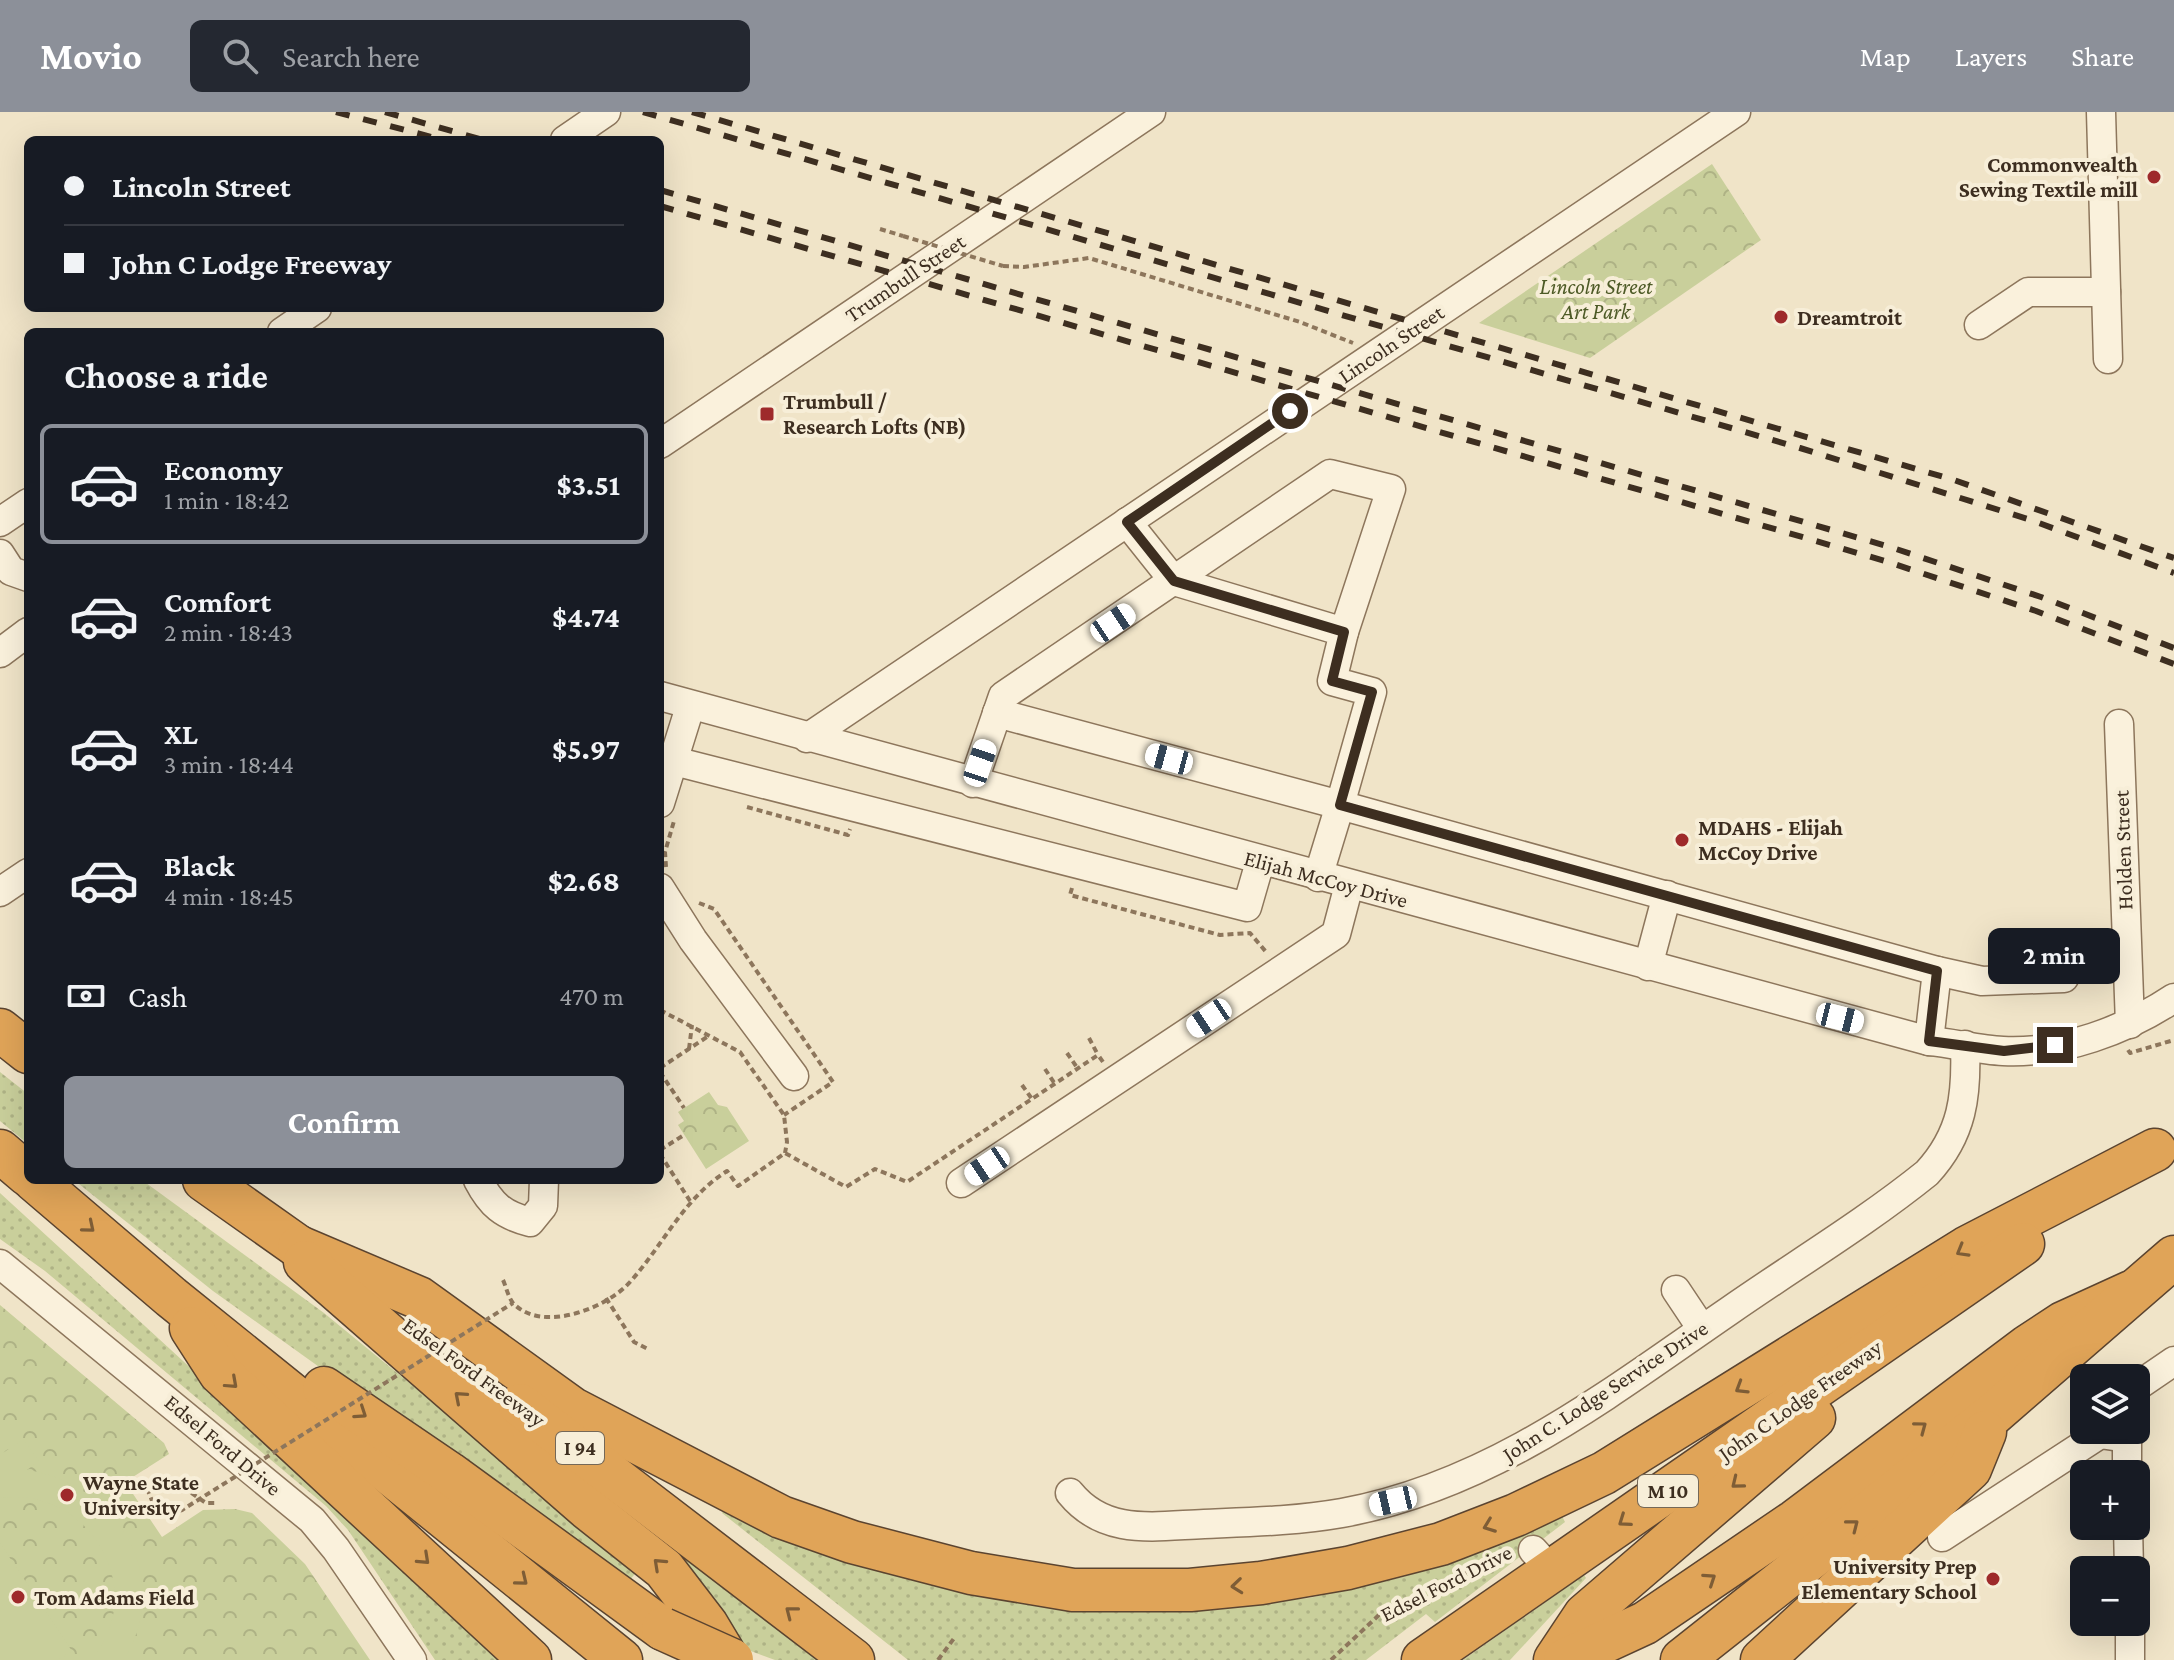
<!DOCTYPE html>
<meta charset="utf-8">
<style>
:root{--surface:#171b24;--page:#242831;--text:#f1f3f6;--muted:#9ea1a6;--line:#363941;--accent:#8c9099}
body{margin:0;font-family:"Crimson Pro",serif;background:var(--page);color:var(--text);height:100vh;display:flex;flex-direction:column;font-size:30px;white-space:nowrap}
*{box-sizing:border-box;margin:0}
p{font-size:26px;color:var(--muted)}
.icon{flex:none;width:44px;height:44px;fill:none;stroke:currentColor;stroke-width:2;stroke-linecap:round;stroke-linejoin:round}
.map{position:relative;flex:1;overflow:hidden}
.details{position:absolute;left:24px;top:216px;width:640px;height:856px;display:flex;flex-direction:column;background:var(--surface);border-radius:12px;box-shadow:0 8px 32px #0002}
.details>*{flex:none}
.banner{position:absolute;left:24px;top:24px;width:640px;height:176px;border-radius:12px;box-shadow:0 8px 32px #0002;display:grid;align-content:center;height:176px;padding:0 40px;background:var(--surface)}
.controls{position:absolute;left:2070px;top:1252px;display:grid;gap:16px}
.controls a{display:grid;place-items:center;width:80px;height:80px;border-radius:12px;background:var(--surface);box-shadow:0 8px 32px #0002;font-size:40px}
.end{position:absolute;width:36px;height:36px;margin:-18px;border:10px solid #3d2e20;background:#fff;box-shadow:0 0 0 4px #fff}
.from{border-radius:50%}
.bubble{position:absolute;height:56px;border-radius:12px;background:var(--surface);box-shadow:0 8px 32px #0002;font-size:26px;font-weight:700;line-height:56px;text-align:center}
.car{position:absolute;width:24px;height:48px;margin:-24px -12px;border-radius:10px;box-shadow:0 0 6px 2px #0007;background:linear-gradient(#fff 24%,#345 0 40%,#fff 0 76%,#345 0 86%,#fff 0)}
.banner b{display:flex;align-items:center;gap:28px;height:76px;font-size:30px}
.banner b+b{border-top:2px solid var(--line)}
.banner i{width:20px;height:20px;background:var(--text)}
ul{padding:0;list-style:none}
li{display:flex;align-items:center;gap:24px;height:120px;margin:0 16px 12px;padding:0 24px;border:4px solid transparent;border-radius:12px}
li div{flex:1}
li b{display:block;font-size:30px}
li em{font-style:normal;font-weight:700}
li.active{border-color:var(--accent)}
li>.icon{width:72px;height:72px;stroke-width:1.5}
h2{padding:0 40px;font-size:36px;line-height:96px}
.pay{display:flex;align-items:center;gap:20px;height:88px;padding:0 40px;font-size:30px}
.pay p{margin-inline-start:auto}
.cta{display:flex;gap:16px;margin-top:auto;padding:16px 40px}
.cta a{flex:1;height:92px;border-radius:12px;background:var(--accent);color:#fff;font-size:32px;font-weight:700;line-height:92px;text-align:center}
header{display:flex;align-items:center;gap:48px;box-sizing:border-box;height:112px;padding:0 40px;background:var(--accent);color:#fff}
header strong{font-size:38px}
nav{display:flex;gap:44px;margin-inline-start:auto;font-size:28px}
.search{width:560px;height:72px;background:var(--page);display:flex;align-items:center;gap:20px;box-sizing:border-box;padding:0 28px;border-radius:12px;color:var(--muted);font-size:30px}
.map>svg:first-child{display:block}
</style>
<header>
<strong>Movio</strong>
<div class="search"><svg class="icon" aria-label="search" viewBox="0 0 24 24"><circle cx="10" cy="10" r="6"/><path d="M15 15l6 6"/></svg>Search here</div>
<nav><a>Map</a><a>Layers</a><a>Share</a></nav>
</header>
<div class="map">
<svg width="2174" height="1548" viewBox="0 0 2174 1548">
<defs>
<pattern id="grass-dots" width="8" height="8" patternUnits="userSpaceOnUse" patternTransform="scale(2)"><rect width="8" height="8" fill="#c9cf9b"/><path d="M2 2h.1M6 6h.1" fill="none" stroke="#aeb285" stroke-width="1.8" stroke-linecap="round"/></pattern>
<pattern id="park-crowns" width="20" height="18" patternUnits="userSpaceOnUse" patternTransform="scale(2)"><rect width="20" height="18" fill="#c9cf9b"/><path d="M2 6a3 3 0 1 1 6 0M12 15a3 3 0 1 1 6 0" fill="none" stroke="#aeb285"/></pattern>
</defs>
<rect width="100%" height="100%" fill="#f0e4c8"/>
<g fill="url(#grass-dots)">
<polygon points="0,960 28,982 28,1032 0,1009"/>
<polygon points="74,1068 142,1068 324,1201 638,1458 625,1474 213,1179"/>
<polygon points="0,1081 509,1548 435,1548 348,1418 326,1394 45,1159 0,1127"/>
<polygon points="581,1360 825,1548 775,1548 740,1535"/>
<polygon points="725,1396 950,1474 1062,1498 1158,1499 1309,1486 1403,1465 1473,1441 1562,1404 1565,1410 1435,1510 1426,1502 1366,1548 908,1548 722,1401"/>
<polygon points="1584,1463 1586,1466 1510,1548 1463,1548"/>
</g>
<g fill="url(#park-crowns)">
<polygon points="1712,52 1761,128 1590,246 1479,211"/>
<polygon points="709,980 718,993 727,995 749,1029 706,1057 678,1013 684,1009 678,1000"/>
<polygon points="0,1193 164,1331 169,1342 125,1370 162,1425 203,1398 235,1397 252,1401 305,1452 370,1548 0,1548"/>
</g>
<g fill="#c9cf9b">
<path d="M23,1327L39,1349L27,1358C118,1372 174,1465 124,1548H91C151,1479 89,1373 0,1386V1343Z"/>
<polygon points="0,1431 72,1539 58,1548 0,1548"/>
</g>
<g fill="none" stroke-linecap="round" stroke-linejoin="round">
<g stroke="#8d765c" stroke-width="31">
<g id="minor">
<polyline points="2101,0 2108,247"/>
<polyline points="565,28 606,0"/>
<polyline points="1979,213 2028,180 2106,180"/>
<polyline points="282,220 317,196"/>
<polyline points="660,332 1151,0"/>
<polyline points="0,410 28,391"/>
<polyline points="0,442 11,459 28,465"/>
<polyline points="0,541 28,520"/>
<path d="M660,584L1929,929C1953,931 1979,938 2003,939C2062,942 2126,918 2174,886"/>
<polyline points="997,601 1340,693 1372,580 1332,569 1344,520 1174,469 1127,410"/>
<polyline points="2119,612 2130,912"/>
<polyline points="807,626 1736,0"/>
<polyline points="674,649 1247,795 1260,750"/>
<polyline points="973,671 1003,584 1330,362 1391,377 1344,520"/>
<polyline points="660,691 690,595"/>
<polyline points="1318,765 1340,693 1937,859 1929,929"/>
<polyline points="660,776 693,828 794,964"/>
<polyline points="0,780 28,761"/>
<polyline points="1648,854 1667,783"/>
<polyline points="1937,859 1982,869 2064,866"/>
<path d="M478,1068C491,1093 503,1103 530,1110L543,1094L544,1068"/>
<polyline points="961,1071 1336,822 1349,773"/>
<polyline points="0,1152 312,1408 336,1437 412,1548"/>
<polyline points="1676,1178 1702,1217"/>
<polyline points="2136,1275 2174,1249"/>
<polyline points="2127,1318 2127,1362"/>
<path d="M1070,1381C1105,1424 1154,1414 1204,1412C1250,1410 1296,1409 1342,1401C1491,1374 1608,1282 1729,1199C1795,1153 1865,1111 1927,1061C1963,1022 1967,983 1965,933"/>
<polyline points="2128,1414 2129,1458"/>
<polyline points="1942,1425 2100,1322 2127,1326"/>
<polyline points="1533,1438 1552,1459"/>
<polyline points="2130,1510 2130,1548"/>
</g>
</g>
<g stroke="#5b4430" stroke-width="45">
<g id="highway">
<polyline points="0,918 28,940"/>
<polyline points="0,1039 28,1063"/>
<polyline points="34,1068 171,1185 621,1548"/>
<polyline points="204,1068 320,1150"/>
<polyline points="299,1135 419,1186 573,1297 781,1405 852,1430 971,1461 1073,1478 1190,1478 1261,1471 1348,1456 1441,1432 1516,1403 1604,1361 1966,1136 2155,1038"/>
<polyline points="305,1150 587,1396 664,1457 707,1513 728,1548"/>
<polyline points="191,1216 220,1261 530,1548"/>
<polyline points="324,1276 449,1361 663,1517"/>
<polyline points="520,1293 853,1548"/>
<polyline points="1423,1548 2023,1132"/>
<polyline points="1555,1548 1585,1503 1814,1306"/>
<polyline points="1565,1548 1645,1511 1795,1409 2028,1234 2063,1211 2131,1180"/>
<polyline points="1682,1548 1992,1303 2174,1145"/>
<polyline points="1762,1548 1970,1357 1985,1320"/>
</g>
</g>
<g stroke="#8d765c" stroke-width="4" stroke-dasharray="6 4" stroke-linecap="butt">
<polyline points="880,117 903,124"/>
<polyline points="1003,154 1024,155 1089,146 1300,210 1353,231"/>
<polyline points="747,695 848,723 850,717"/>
<polyline points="666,755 665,740 674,709"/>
<polyline points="1072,776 1070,783 1220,823 1250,821 1267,841"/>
<polyline points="699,791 714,797 833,970 784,1003"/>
<polyline points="660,898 740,940 784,1003 787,1030 785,1041"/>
<polyline points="1089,926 1098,943"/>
<polyline points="689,937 692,913"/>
<polyline points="2128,938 2130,941 2174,928"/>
<polyline points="1067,941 1078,957"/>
<polyline points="660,956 710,923"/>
<polyline points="1045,957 1055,972"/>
<polyline points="660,960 684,996"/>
<polyline points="1022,973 1032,987"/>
<polyline points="660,1038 684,1023"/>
<polyline points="660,1042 690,1089"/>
<path d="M503,1168C506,1174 508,1185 513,1191C542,1222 607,1196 630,1170C664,1132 683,1087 727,1059L738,1074L785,1041L846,1075L875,1057L907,1070L1098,943L1103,950"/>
<polyline points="606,1186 634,1230 648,1237"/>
<polyline points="153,1391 148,1379 151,1370 165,1363 206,1391 216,1391"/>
<polyline points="938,1548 955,1525"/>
<polyline points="1331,1548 1380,1502 1494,1447"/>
</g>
<use href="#minor" stroke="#faf1dc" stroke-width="28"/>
<use href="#highway" stroke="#e0a458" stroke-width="42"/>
<g stroke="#3d2e20" stroke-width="6" stroke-dasharray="14 14" stroke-linecap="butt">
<polyline points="336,0 443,28"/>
<polyline points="385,0 483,28"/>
<polyline points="643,0 1800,336 2031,408 2174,461"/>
<polyline points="692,0 1954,368 2174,446"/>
<polyline points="660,78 1890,435 2041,485 2174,536"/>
<polyline points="660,94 1885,449 2036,499 2174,552"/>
</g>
<g stroke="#5b4430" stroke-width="45" stroke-linecap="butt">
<polyline id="highway-bridge" points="663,1517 732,1548"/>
</g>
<g stroke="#8d765c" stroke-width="4" stroke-dasharray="6 4" stroke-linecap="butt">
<polyline points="903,124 1003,154"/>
<polyline points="153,1391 170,1402 182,1398 513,1191"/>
</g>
<use href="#highway-bridge" stroke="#e0a458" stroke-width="42"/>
</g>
<defs><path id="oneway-chevron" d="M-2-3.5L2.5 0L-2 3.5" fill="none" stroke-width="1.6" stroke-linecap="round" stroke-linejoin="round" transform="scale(2)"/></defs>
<g stroke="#7e5d36">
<use href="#oneway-chevron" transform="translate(89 1115) rotate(40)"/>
<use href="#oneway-chevron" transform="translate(1962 1139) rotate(150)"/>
<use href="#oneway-chevron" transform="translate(232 1271) rotate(42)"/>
<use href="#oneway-chevron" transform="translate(1741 1276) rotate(148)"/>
<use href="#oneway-chevron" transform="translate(460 1285) rotate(-139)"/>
<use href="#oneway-chevron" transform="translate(361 1301) rotate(34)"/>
<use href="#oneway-chevron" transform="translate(1921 1315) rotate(-37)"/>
<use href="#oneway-chevron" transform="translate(1737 1371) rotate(141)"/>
<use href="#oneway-chevron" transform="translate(1624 1409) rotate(145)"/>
<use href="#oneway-chevron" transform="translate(1853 1413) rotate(-38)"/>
<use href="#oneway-chevron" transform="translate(1489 1414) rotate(159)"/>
<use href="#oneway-chevron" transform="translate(424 1447) rotate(43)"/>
<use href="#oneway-chevron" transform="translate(659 1452) rotate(-137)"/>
<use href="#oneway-chevron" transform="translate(1710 1467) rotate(-34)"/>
<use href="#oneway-chevron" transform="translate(522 1468) rotate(39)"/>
<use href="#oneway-chevron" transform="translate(1237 1474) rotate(174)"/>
<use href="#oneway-chevron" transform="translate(791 1500) rotate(-142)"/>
</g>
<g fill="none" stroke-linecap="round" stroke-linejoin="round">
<polyline stroke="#3d2e20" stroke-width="10" points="1290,299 1127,410 1174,469 1344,520 1332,569 1372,580 1340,693 1937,859 1929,929 2004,939 2055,933"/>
</g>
<g fill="#9e2a2b" stroke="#f7eed8" stroke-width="3">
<circle cx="2154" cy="65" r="8"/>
<circle cx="1781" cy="205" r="8"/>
<rect x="759" y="294" width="16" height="16" rx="4"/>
<circle cx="1682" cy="728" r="8"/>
<circle cx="67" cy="1383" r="8"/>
<circle cx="1993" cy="1467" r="8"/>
<circle cx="18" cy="1485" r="8"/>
</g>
<g text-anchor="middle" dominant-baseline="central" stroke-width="8" stroke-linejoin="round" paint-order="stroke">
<g fill="#f7eed8" stroke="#756857" stroke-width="2">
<rect x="556" y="1320" width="48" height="32" rx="6"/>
<rect x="1638" y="1363" width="60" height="32" rx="6"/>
</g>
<g font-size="20" font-weight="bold" fill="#3d2e20">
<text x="580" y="1336">I 94</text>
<text x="1668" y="1379">M 10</text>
</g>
<g font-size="22" font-weight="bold" fill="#3d2e20" stroke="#f7eed8" text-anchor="start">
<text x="2138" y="52" text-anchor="end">Commonwealth<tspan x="2138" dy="25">Sewing Textile mill</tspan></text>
<text x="1797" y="205">Dreamtroit</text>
<text x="783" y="289">Trumbull /<tspan x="783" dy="25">Research Lofts (NB)</tspan></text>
<text x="1698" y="715">MDAHS - Elijah<tspan x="1698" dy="25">McCoy Drive</tspan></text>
<text x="83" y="1370">Wayne State<tspan x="83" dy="25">University</tspan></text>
<text x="1977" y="1454" text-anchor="end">University Prep<tspan x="1977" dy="25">Elementary School</tspan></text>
<text x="34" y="1485">Tom Adams Field</text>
</g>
<g font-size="22" fill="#3d2e20" stroke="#f7eed8">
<text transform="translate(905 166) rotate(-34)">Trumbull Street</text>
<text transform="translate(1391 232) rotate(-34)">Lincoln Street</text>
<text transform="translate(2123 738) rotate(-92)">Holden Street</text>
<text transform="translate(1326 767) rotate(15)">Elijah McCoy Drive</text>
<text transform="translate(474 1260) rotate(36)">Edsel Ford Freeway</text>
<text transform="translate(1605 1279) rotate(-33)">John C. Lodge Service Drive</text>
<text transform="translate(1800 1288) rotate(-35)">John C Lodge Freeway</text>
<text transform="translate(223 1333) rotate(40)">Edsel Ford Drive</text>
<text transform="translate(1446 1471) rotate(-27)">Edsel Ford Drive</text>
</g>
<g font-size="22" font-style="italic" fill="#4d5a26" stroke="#f7eed8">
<text x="1596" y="174">Lincoln Street<tspan x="1596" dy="25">Art Park</tspan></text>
</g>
</g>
</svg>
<div class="controls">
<a><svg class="icon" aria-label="layers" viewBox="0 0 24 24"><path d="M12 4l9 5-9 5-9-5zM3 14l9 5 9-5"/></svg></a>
<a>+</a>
<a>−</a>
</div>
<i class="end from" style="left:1290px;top:299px"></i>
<i class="end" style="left:2055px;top:933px"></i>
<div class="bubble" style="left:1988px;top:816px;width:132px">2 min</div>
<i class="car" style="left:1113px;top:511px;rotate:56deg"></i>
<i class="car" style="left:1169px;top:647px;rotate:285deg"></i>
<i class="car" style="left:980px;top:651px;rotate:19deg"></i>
<i class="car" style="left:1209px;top:906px;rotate:236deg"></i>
<i class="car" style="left:1840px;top:906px;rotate:104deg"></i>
<i class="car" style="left:987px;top:1054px;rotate:236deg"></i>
<i class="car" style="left:1393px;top:1389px;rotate:257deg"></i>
<div class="banner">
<b><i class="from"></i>Lincoln Street</b>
<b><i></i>John C Lodge Freeway</b>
</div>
<section class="details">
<h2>Choose a ride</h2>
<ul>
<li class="active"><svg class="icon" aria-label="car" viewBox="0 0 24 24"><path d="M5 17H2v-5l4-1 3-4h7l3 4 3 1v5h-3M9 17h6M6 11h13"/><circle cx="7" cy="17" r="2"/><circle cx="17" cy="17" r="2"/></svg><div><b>Economy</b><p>1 min · 18:42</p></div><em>$3.51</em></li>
<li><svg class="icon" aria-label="car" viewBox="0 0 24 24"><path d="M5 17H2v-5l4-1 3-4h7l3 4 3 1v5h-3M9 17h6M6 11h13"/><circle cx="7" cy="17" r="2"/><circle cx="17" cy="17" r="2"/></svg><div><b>Comfort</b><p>2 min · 18:43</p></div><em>$4.74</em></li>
<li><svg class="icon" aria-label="car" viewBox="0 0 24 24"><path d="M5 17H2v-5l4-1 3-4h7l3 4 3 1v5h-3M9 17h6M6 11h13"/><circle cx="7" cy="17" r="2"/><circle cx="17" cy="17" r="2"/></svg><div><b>XL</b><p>3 min · 18:44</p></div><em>$5.97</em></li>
<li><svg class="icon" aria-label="car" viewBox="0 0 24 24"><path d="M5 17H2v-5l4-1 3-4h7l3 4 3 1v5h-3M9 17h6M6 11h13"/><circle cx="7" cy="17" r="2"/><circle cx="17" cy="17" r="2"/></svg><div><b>Black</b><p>4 min · 18:45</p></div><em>$2.68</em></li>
</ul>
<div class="pay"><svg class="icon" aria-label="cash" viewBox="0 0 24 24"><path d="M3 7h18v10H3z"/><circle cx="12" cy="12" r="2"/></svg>Cash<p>470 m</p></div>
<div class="cta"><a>Confirm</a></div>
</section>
</div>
